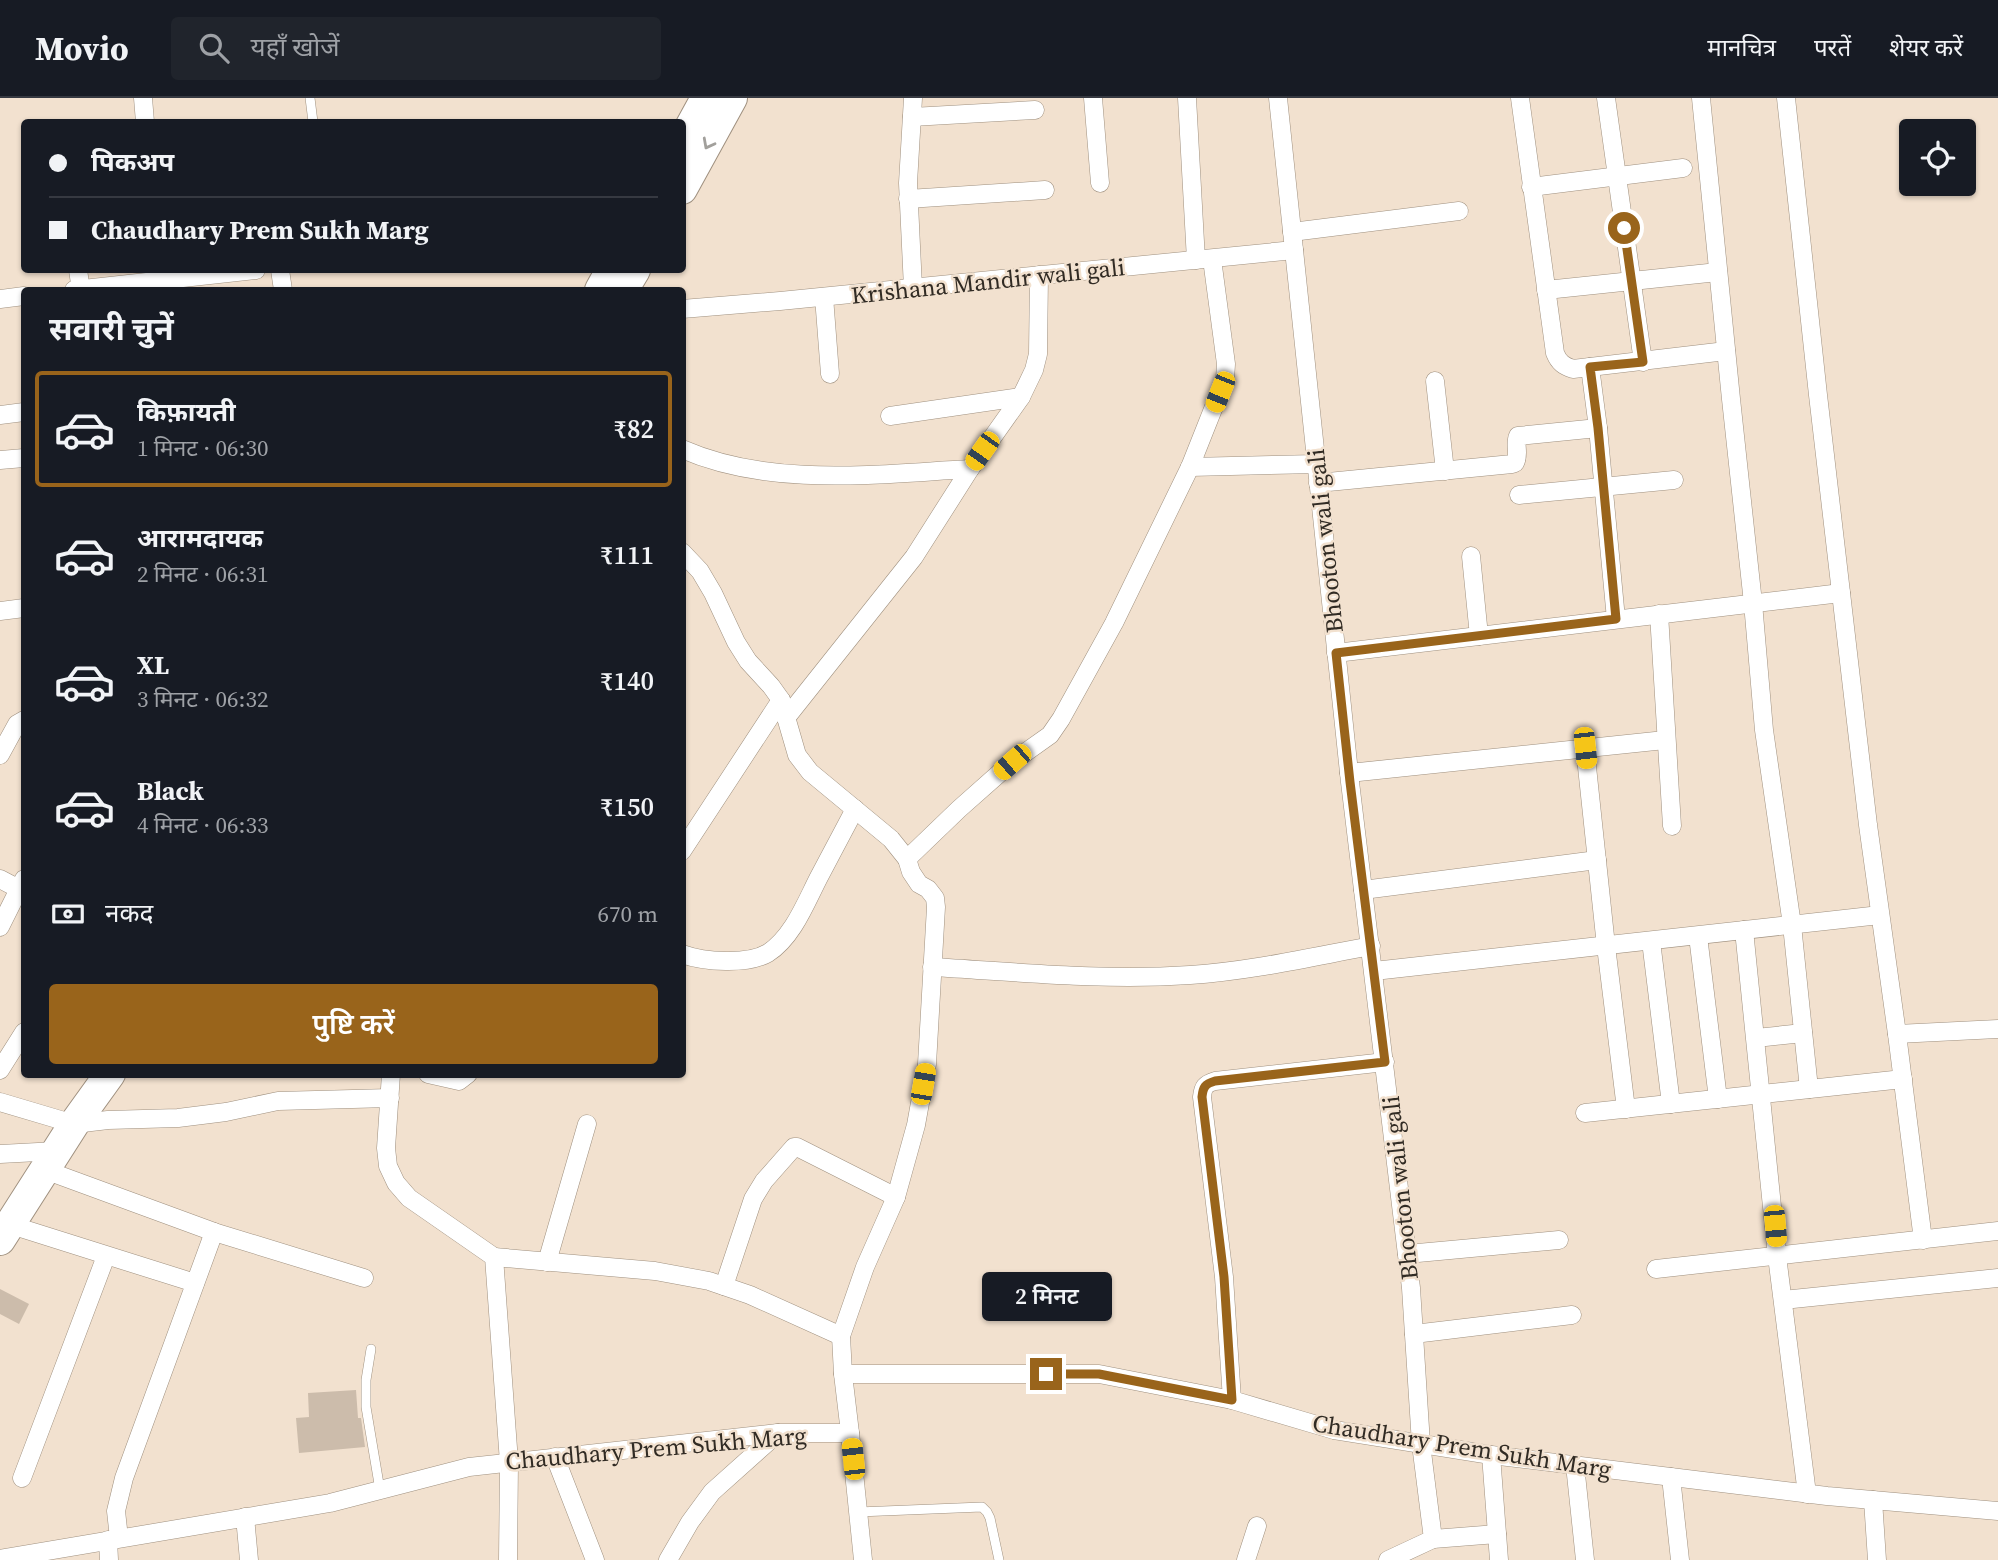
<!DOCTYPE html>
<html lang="hi">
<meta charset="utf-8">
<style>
:root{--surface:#171b24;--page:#20242c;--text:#f1f3f6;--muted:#9ea1a6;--line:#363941;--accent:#99641b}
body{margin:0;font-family:"Source Serif 4","Noto Sans Devanagari",serif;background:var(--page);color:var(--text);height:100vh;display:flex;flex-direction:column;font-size:26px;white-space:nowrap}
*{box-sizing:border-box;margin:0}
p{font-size:23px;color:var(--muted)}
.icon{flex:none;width:38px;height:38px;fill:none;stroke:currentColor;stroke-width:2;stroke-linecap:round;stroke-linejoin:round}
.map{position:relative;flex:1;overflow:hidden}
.sheet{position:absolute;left:21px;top:189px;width:665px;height:791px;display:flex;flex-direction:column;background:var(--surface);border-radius:7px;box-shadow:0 2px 5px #0004}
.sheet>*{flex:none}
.hud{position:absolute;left:21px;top:21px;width:665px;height:154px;border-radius:7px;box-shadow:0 2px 5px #0004;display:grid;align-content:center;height:154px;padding:0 28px;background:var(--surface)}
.buttons{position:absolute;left:1899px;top:21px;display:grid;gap:14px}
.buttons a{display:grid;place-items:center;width:77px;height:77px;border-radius:7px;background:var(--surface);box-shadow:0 2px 5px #0004;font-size:35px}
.end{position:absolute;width:32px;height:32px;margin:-16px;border:9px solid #99641b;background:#fff;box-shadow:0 0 0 4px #fff}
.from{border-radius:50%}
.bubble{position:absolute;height:49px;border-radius:7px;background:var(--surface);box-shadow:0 2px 5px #0004;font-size:23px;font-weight:600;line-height:49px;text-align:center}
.car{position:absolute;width:21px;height:42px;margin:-21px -10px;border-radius:9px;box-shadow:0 0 5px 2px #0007;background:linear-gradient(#f5c518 24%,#345 0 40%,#f5c518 0 76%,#345 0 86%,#f5c518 0)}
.hud b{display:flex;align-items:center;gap:24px;height:66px;font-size:26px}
.hud b+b{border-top:2px solid var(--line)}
.hud i{width:18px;height:18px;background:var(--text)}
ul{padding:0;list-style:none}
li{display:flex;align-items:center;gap:21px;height:116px;margin:0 14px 10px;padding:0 14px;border:4px solid transparent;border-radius:7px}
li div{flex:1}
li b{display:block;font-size:26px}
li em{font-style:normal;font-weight:600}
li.selected{border-color:var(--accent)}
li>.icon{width:63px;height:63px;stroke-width:1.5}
h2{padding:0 28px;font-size:32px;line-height:84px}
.pay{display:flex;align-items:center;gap:18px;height:77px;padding:0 28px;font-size:26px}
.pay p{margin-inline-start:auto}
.cta{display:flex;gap:14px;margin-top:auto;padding:14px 28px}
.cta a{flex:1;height:80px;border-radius:7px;background:var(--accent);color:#fff;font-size:28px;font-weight:600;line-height:80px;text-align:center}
header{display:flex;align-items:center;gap:42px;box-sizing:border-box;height:98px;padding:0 35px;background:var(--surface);border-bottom:2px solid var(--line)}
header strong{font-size:33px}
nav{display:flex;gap:38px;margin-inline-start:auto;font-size:24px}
.search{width:490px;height:63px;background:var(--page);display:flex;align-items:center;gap:18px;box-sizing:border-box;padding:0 24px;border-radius:7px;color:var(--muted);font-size:26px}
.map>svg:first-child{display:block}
</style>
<header>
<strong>Movio</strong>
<div class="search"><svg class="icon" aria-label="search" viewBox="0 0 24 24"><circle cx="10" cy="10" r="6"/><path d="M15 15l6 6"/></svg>यहाँ खोजें</div>
<nav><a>मानचित्र</a><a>परतें</a><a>शेयर करें</a></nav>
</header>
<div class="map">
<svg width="1998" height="1462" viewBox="0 0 1998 1462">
<rect width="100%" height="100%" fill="#f2e1cf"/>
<g fill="#ccbcab">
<polygon points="0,1191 29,1206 19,1226 0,1216"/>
<polygon points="356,1292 358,1320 361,1320 365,1349 299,1355 296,1320 309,1319 308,1295"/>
</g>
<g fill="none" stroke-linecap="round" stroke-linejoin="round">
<g stroke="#9f907f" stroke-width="10">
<g id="lane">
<polyline points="310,0 313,24"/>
<polyline points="371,1251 366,1282 366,1309 380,1392"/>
<polyline points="858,1414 982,1409 987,1414 990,1420 999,1462"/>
</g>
</g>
<g stroke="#9f907f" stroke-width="19">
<g id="street">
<polyline points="143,0 145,24"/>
<polyline points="1093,0 1100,85"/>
<polyline points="1187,0 1196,162"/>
<polyline points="1278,0 1350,684 1411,1190 1421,1346 1433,1441 1388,1462"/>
<path d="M1520,0L1555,255C1559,265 1564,268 1573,271L1726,253"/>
<polyline points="1606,0 1643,264"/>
<polyline points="1701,0 1731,301 1753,505 1764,632 1792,827 1809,991"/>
<polyline points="1786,0 1818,297 1868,727 1897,936 1923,1142"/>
<polyline points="912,19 1035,12"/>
<polyline points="1531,89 1683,70"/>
<polyline points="908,101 1045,92"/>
<polyline points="1292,134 1459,113"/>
<polyline points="78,172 81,192"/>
<polyline points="280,172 283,192"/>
<polyline points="913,190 908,85 913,0"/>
<polyline points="74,192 256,172"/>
<polyline points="1546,192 1718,174"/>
<polyline points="824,199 830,276"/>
<polyline points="0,201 24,198"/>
<polyline points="682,211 780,203 1294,152"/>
<polyline points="1590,269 1598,330 1616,521"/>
<polyline points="1435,283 1445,373"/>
<polyline points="0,317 24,314"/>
<polyline points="890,318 1021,299"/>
<path d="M682,351C771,390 876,376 970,371"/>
<polyline points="0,362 24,360"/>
<polyline points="1190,369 1317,366"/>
<path d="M1318,385L1512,366L1515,365C1520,356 1514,346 1518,338L1598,330"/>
<polyline points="1519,397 1674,382"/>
<polyline points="682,454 700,473 713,495 736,544 748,563 771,588 781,602 797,657 810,674 891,741 907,761 911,774 919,786 928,791 935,800 936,809 927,966 916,1027 896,1099 865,1169 841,1238 843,1276"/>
<polyline points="1471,458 1479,538"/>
<polyline points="0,513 24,510"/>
<polyline points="1659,516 1672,728"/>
<polyline points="1336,555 1841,495"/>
<polyline points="786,620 914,459 970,371 1021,299 1034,272 1038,256 1039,177"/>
<polyline points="1585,650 1606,848 1626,1011"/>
<polyline points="0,657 17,626 24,622"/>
<polyline points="1349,675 1665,642"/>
<polyline points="682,753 781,602"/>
<polyline points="907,761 959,711 1012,664 1050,637 1061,621 1114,525 1190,369 1225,281 1226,266 1212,161"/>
<polyline points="0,781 19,791"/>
<polyline points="1363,792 1597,762"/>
<polyline points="0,829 24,781"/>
<polyline points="1744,832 1777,1158 1807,1396"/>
<polyline points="1698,838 1718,1001"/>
<polyline points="1651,843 1671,1006"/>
<path d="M682,856C704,864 748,867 768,855C793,839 806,804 819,779C831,756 843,734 855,711"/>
<path d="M932,869C1018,874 1104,883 1190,877C1251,873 1311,859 1371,848"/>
<polyline points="1374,873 1880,817"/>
<polyline points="1897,936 1998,931"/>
<polyline points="1756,940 1803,935"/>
<polyline points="0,972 24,934"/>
<polyline points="391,976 386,1050 388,1068 396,1085 409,1100 494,1159 509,1364 508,1462"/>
<polyline points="428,976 459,983 468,976"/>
<polyline points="0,1004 74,1026 108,1022 178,1020 226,1014 278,1003 390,1000"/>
<polyline points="1585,1015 1903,981"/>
<polyline points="0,1056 57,1053"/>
<polyline points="45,1072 214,1134 364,1180"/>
<polyline points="11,1127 195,1185"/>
<polyline points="1407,1156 1559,1142"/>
<polyline points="494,1159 655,1173 709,1183 750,1197 841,1238"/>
<polyline points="547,1164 587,1026"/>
<polyline points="1656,1171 1998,1133"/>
<polyline points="724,1188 753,1101 764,1083 794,1049 797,1049 896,1099"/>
<polyline points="1783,1202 1998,1180"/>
<polyline points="1414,1236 1572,1217"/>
<path d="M1232,1302L1224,1179L1202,999C1203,989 1205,986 1215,983L1385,964"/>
<polyline points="850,1335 863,1462"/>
<polyline points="1491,1357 1499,1462"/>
<polyline points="555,1359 595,1462"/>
<polyline points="1575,1367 1585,1462"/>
<polyline points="1671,1379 1680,1462"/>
<polyline points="22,1380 106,1158"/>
<polyline points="1873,1402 1877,1462"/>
<polyline points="245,1419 249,1462"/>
<polyline points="119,1440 116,1413 124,1380 214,1134"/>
<polyline points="1433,1441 1497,1436"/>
<polyline points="108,1442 109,1462"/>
<polyline points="0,1461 330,1405 469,1369 778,1335 850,1335 843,1276 1099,1276 1232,1302 1334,1332 1491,1357 1827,1398 1998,1413"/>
<polyline points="668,1462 690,1424 712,1394 778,1335"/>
<polyline points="1246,1462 1257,1428"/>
</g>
</g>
<g stroke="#9f907f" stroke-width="32">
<g id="primary">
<polyline points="682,44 706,0"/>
<polyline points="682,91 732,0"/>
<polyline points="600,192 611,172"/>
<polyline points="623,192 635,172"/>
<polyline points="0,1142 74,1026 110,976"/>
</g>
</g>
<use href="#lane" stroke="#fff" stroke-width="9"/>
<use href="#street" stroke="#fff" stroke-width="18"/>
<use href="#primary" stroke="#fff" stroke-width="30"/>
</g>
<defs><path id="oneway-chevron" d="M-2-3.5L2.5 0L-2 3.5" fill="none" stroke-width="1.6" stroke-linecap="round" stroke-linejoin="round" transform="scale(1.75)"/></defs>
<use stroke="#a2a09c" href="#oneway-chevron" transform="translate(708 46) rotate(118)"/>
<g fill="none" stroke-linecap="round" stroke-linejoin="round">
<path stroke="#99641b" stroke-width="9" d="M1046,1276H1099L1232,1302L1224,1179L1202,999C1203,989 1205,986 1215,983L1385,964L1350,684L1336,555L1616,521L1598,330L1590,269L1643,264L1624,130"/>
</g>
<g text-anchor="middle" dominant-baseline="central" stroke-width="5" stroke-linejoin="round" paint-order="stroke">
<g font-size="24" fill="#312b24" stroke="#f2e1cf">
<text transform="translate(988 183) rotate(-6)">Krishana Mandir wali gali</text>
<text transform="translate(1325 443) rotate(-96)">Bhooton wali gali</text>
<text transform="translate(1400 1090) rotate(-96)">Bhooton wali gali</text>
<text transform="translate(1462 1348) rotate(9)">Chaudhary Prem Sukh Marg</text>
<text transform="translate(656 1350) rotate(-5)">Chaudhary Prem Sukh Marg</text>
</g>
</g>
</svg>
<div class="buttons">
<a><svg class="icon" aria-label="locate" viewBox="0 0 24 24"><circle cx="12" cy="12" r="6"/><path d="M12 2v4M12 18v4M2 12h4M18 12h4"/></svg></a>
</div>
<i class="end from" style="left:1624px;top:130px"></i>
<i class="end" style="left:1046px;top:1276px"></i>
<div class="bubble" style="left:982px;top:1174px;width:130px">2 मिनट</div>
<i class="car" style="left:1220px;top:294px;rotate:202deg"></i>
<i class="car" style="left:982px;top:353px;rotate:215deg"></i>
<i class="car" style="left:1585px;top:650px;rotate:174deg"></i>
<i class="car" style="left:1012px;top:664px;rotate:229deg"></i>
<i class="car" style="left:923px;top:986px;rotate:10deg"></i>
<i class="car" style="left:1775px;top:1128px;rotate:175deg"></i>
<i class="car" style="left:853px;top:1361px;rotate:354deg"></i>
<div class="hud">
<b><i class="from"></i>पिकअप</b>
<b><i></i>Chaudhary Prem Sukh Marg</b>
</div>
<section class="sheet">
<h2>सवारी चुनें</h2>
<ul>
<li class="selected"><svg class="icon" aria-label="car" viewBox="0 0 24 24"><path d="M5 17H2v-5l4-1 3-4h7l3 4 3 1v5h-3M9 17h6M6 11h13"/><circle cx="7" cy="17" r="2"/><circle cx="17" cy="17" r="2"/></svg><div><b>किफ़ायती</b><p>1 मिनट · 06:30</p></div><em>₹82</em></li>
<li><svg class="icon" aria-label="car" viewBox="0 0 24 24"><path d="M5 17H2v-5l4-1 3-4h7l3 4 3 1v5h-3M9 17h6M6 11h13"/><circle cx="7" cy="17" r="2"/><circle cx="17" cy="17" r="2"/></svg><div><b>आरामदायक</b><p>2 मिनट · 06:31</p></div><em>₹111</em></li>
<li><svg class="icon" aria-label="car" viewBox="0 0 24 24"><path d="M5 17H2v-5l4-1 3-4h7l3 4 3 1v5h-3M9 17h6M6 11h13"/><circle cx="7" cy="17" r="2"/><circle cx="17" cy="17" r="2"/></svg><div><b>XL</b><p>3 मिनट · 06:32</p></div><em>₹140</em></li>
<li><svg class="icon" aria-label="car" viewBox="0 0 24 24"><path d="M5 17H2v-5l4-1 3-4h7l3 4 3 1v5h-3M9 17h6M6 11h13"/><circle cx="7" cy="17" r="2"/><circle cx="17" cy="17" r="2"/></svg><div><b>Black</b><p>4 मिनट · 06:33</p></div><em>₹150</em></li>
</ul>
<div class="pay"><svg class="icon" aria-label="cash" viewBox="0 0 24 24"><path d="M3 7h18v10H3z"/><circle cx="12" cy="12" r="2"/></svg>नकद<p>670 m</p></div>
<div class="cta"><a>पुष्टि करें</a></div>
</section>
</div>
